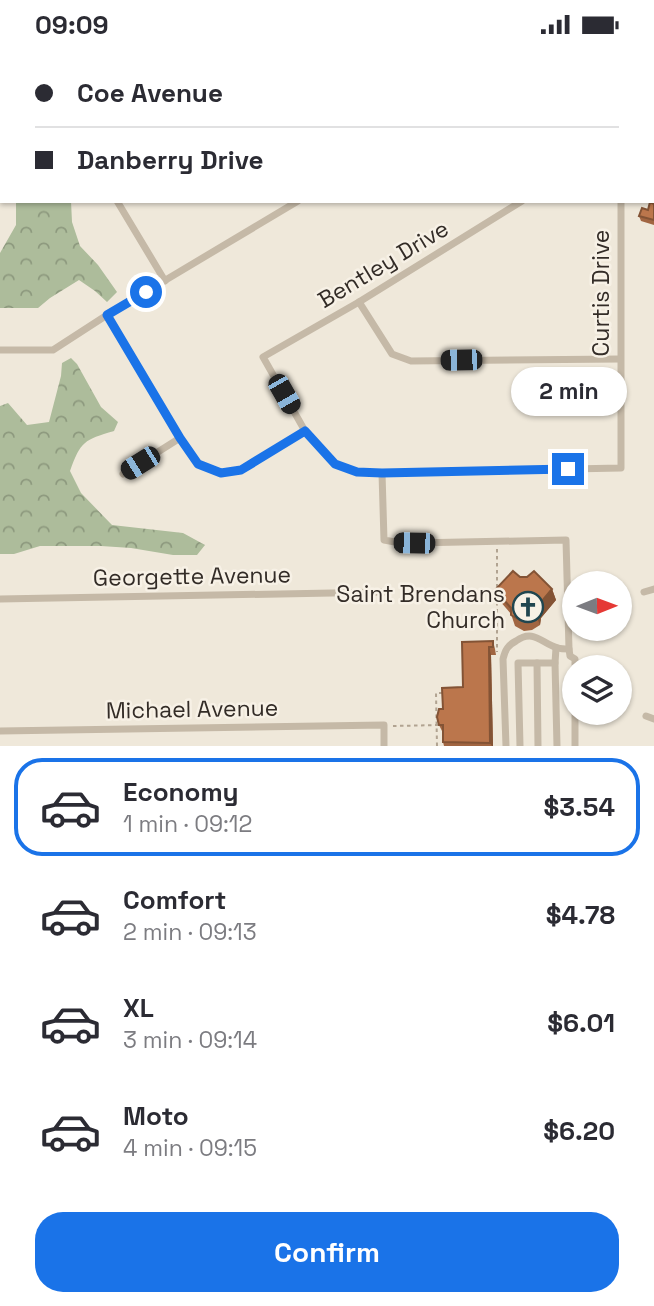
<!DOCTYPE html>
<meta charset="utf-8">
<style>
:root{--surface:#fff;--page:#f7f7f7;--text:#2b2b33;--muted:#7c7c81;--line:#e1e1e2;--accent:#1a73e8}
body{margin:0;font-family:"Space Grotesk",sans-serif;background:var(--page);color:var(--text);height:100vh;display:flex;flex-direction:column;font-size:26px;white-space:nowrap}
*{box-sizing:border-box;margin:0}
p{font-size:23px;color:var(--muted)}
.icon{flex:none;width:38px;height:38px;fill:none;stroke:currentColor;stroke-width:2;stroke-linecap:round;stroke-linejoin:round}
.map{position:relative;height:697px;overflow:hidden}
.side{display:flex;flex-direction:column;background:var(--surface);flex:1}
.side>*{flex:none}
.top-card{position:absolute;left:0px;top:0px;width:654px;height:154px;box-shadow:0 2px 5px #0004;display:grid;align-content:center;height:154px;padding:0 35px;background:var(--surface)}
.needle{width:46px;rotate:89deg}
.controls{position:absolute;left:562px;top:522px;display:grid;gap:14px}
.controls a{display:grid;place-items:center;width:70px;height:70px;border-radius:50%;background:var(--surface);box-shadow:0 2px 5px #0004;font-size:35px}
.end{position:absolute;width:32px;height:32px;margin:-16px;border:9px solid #1a73e8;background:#fff;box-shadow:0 0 0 4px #fff}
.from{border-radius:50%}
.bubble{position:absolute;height:49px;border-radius:24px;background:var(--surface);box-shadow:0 2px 5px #0004;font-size:23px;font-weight:700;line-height:49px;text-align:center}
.car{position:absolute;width:21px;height:42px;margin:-21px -10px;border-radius:9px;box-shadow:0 0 5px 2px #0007;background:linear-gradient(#222 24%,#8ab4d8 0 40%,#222 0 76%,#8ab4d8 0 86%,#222 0)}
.top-card b{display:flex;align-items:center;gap:24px;height:66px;font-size:26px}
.top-card b+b{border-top:2px solid var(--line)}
.top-card i{width:18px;height:18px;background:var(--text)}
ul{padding:12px 0 0;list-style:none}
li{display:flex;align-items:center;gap:21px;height:98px;margin:0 14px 10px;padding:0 21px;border:4px solid transparent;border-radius:28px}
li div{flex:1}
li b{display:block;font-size:26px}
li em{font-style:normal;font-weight:700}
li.selected{border-color:var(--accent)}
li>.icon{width:63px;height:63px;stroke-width:1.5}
.primary-button{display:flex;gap:14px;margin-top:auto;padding:14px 35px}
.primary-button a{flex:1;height:80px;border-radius:28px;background:var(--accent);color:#fff;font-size:28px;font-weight:700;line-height:80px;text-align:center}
.status{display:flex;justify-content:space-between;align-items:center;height:49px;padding:0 35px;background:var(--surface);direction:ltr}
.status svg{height:19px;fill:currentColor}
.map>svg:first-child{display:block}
</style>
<div class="status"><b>09:09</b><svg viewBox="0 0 49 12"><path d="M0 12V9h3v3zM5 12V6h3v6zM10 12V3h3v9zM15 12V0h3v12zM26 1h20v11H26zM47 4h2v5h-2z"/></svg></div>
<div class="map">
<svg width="654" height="697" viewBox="0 0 654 697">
<defs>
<pattern id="forest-crowns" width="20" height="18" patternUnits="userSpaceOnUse" patternTransform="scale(1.75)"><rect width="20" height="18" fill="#adbc9b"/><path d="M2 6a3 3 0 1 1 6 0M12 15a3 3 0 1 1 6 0" fill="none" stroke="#8d997e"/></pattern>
</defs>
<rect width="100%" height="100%" fill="#efe8da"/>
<g fill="url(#forest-crowns)">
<polygon points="16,152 71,152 72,173 80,197 98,216 117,243 107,253 95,242 79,231 50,249 38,259 0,259 0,204 16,176"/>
<path d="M71,309L77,315L101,358L118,373L114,382C84,391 81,392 70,422L81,444L112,476L183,484L205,496L197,506H173L131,499L101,497H40L14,505H0V357L8,354L27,376L49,373L61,327L62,314Z"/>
</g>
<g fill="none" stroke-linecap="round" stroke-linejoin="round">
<g stroke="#b1a391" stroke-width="2" stroke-dasharray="3.5 3.5" stroke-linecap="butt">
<polyline points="497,500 497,540"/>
<polyline points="497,546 497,603"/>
<polyline points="393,677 440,676"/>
<polyline points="437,697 436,644 443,644"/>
</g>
<g stroke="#c5b9a7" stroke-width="7">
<polyline points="625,0 626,2"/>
<polyline points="117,2 117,0"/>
<polyline points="549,2 552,0"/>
<polyline points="653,47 654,49"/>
<polyline points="0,55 2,55"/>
<polyline points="653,85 654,86"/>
<polyline points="653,130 654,129"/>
<polyline points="117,152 165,232"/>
<polyline points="522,152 359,253 263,308 305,382 335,415 357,423 382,424 621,419 621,152"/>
<polyline points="359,253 392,305 411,312 620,310"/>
<polyline points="107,266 180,389 198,415 221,424 241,421 305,382"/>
<polyline points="0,301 53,301 107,266 298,152"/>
<path d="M382,424L384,491L395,493L414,494L566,491L569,600C565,600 561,600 558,599C542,595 534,579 516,592C508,596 505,601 503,610L506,697"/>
<polyline points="123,425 180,389"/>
<polyline points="644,543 654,540"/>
<polyline points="0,550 385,543"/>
<polyline points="569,600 570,607 575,610 575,618"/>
<polyline points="537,614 538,697"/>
<polyline points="555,614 557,697"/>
<polyline points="575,663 575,697"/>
<polyline points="646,667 654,670"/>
<polyline points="0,682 384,676 384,697"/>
<polyline points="520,697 518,614 555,614 556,599"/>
</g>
</g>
<g fill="#a16541">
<polygon points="654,155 654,176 641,172 639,167"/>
<polygon points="520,528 552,540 556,551 541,569 540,576 532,581 524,582 515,577 511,565 499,551 495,541"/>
<polygon points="493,592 495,600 496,606 491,606 493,697 444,697 443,693 443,684 439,676 443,660 463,638"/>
</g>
<g fill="#835335">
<polygon points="552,540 556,551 541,569 540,576 536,566 537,558"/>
<polygon points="489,598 491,606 493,697 492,697 490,694"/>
</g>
<g fill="#bb764c" stroke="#835335" stroke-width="2">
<polygon points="191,0 212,0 213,2 188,2"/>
<polygon points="639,0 654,0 654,34 653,32 653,2 640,2"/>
<polygon points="650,153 654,155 654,171 639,167 642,159 648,161"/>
<polygon points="513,522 520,528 527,528 534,522 552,540 537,558 536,566 528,571 520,571 511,566 511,559 495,541"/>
<polygon points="493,592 493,598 489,598 490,694 443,693 443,676 439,676 437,668 439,660 443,660 442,639 463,638 462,593"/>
</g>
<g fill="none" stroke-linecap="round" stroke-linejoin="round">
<polyline stroke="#1a73e8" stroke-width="9" points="146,243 107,266 180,389 198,415 221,424 241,421 305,382 335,415 357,423 382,424 568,420"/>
</g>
<defs>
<g id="church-ring" transform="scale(1.575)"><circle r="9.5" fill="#f7f1e6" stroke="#204650" stroke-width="1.5"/><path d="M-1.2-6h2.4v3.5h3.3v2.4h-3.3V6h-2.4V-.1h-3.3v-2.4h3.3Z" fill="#204650"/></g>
</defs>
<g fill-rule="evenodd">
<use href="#church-ring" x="528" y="558"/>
</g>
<g text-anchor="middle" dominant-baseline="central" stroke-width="5" stroke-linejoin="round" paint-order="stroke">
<g font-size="23" fill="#332c27" stroke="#f7f1e6">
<text transform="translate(383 215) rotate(-31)">Bentley Drive</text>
<text transform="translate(601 244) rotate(-90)">Curtis Drive</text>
<text transform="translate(192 527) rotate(-1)">Georgette Avenue</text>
<text transform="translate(192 660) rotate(-1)">Michael Avenue</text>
</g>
<g font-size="23" fill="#332c27" stroke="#f7f1e6" text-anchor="end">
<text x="505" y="545">Saint Brendans<tspan x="505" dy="26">Church</tspan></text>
</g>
</g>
</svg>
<div class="controls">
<a><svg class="needle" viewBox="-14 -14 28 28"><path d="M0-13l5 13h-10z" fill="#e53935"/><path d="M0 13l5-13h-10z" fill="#7c7c81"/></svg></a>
<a><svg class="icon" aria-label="layers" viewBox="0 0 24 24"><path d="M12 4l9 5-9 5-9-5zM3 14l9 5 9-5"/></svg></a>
</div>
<i class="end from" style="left:146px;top:243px"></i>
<i class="end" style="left:568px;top:420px"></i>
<div class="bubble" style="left:511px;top:318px;width:116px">2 min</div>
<i class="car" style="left:461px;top:311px;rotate:269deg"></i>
<i class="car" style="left:284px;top:345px;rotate:150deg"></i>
<i class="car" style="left:140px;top:414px;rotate:238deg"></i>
<i class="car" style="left:414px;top:494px;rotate:271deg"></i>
<div class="top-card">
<b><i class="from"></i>Coe Avenue</b>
<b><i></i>Danberry Drive</b>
</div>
</div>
<section class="side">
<ul>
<li class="selected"><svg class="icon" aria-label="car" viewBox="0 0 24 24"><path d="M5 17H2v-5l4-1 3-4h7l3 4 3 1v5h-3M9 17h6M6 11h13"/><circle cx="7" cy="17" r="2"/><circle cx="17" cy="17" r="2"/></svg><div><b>Economy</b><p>1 min · 09:12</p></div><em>$3.54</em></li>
<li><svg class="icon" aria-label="car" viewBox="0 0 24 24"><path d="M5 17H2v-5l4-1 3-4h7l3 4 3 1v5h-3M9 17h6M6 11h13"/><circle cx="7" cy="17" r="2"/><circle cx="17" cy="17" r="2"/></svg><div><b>Comfort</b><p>2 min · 09:13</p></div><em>$4.78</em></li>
<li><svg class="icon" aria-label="car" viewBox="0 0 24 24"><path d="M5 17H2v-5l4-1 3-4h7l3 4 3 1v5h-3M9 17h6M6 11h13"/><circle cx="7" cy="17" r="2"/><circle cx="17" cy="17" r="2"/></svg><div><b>XL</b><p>3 min · 09:14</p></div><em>$6.01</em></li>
<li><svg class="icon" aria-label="car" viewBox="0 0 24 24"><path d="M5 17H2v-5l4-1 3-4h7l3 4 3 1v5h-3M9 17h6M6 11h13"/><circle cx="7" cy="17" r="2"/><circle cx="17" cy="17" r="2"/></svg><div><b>Moto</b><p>4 min · 09:15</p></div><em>$6.20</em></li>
</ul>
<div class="primary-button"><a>Confirm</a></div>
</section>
